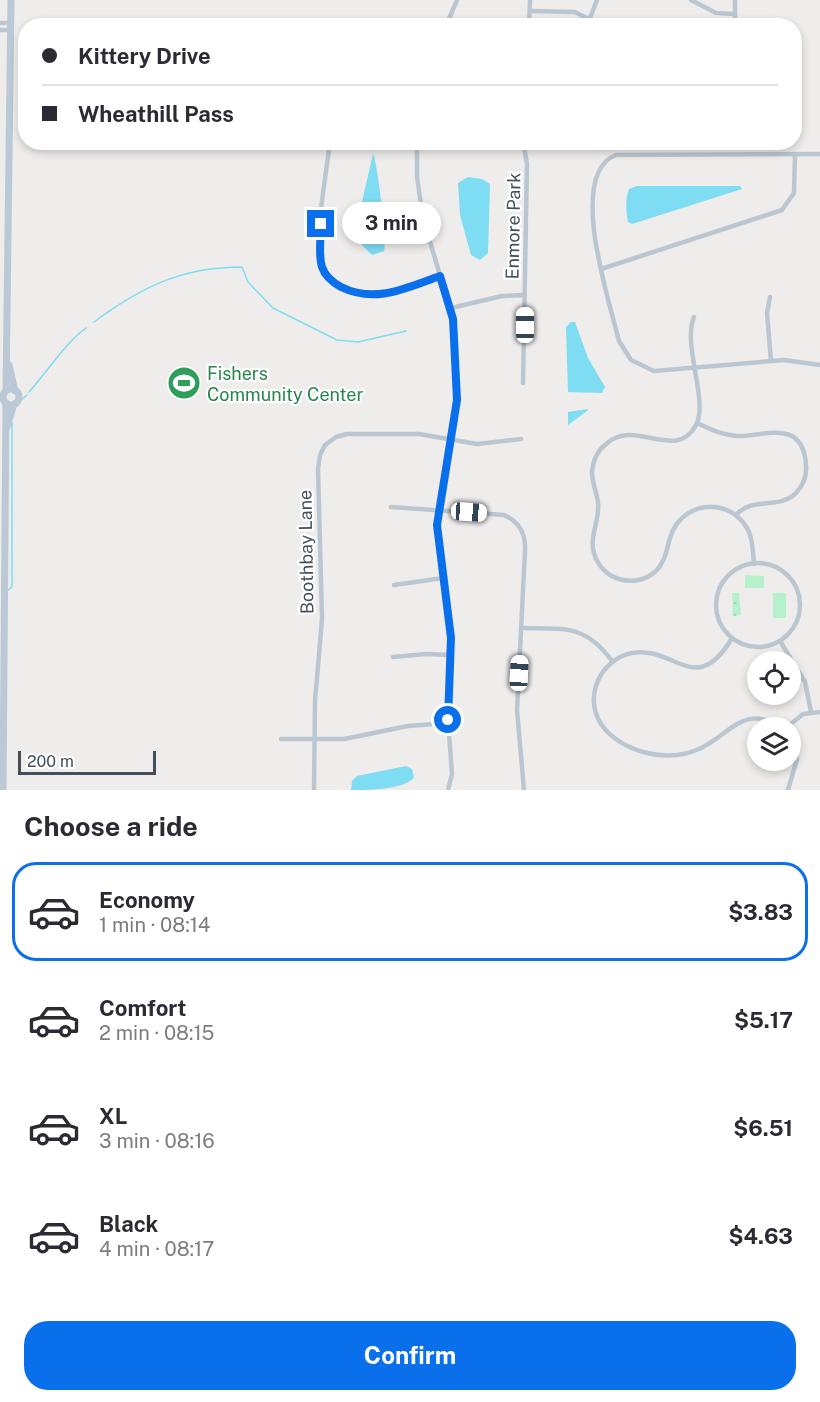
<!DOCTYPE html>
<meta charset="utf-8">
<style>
:root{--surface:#fff;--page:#f7f7f7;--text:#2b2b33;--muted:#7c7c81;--line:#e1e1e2;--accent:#0a6feb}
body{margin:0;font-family:"Public Sans",sans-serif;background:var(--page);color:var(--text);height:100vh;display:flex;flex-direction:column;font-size:22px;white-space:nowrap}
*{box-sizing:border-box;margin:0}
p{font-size:20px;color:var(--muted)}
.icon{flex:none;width:33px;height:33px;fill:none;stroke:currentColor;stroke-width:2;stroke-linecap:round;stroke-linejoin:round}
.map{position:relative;height:790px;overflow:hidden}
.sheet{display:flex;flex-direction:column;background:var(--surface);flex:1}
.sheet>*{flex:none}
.banner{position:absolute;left:18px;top:18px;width:784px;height:132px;border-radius:24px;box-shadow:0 3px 9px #0003;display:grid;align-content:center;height:132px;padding:0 24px;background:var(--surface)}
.tools{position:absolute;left:747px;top:651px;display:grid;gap:12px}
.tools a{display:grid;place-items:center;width:54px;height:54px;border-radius:50%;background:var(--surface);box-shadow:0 3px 9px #0003;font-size:30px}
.scale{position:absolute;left:18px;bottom:15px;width:138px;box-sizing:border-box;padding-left:6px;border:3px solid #43505b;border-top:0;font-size:16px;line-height:21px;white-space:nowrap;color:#43505b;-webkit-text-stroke:4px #fff;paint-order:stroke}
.end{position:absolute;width:27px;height:27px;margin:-14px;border:8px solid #0a6feb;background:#fff;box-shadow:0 0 0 3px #fff}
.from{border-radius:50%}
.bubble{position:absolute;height:42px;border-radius:21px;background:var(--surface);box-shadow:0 3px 9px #0003;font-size:20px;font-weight:700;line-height:42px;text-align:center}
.car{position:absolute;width:18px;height:36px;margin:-18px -9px;border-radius:8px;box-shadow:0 0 4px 2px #0007;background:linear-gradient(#fff 24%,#345 0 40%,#fff 0 76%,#345 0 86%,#fff 0)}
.banner b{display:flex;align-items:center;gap:21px;height:57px;font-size:22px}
.banner b+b{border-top:2px solid var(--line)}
.banner i{width:15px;height:15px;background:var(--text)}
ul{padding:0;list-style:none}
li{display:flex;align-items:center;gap:18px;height:99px;margin:0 12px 9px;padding:0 12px;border:3px solid transparent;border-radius:24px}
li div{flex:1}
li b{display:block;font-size:22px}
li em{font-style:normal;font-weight:700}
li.active{border-color:var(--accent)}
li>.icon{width:54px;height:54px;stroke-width:1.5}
h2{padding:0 24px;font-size:27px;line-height:72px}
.cta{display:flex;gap:12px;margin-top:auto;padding:12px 24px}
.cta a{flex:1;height:69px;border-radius:24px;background:var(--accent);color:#fff;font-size:24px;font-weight:700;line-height:69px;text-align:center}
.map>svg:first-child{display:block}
</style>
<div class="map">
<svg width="820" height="790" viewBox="0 0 820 790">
<defs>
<pattern id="park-dots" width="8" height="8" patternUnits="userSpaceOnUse" patternTransform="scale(1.5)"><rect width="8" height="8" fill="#b5f2cc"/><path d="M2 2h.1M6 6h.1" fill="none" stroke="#9dd1b1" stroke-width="1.8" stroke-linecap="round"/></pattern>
</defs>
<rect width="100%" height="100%" fill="#efecec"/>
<polygon fill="url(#park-dots)" points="732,593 739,593 741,615 733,616"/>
<g fill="#b5f2cc">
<polygon points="745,575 764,576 764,588 745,588"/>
<rect x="773" y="593" width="13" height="25"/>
</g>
<g fill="#7edcf3">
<path d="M373,154C377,160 387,243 384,251L372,255L362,245L361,206Z"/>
<polygon points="468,177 482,179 490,184 488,253 480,260 471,255 460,215 458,183"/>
<path d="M637,186H740L742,189L632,224L628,222C626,211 625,199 629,189Z"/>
<polygon points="571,322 575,322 588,358 605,387 602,393 568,392 566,327"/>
<polygon points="588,409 587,411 568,425 568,412"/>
<path d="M406,766L412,769L414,778C401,790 370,790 351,790L352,781L357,776Z"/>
</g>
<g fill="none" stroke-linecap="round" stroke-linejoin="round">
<g stroke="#7edcf3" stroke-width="1.5">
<path d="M94,322C141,287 182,267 242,267L248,282L273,308L337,340L358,342L406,331"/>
<path d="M29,392C46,373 68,340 86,328"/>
<polyline points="17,404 27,395"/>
<polyline points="8,590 12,587 12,423"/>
</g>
<g stroke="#bbc7d0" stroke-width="4.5">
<polyline points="691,0 716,13 735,14"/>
<polyline points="530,11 575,12 603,26"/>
<polyline points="590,18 597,0"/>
<polyline points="0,23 10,23"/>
<polyline points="374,26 419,26"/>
<polyline points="446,26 457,0"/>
<polyline points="529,26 530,0"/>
<polyline points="735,26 735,0"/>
<polyline points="0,30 10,30"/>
<polyline points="330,142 321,208 321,262 328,278 354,292 377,296 440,276"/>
<polyline points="417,142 417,177 423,218 453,319 457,396 455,422 437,525 451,638 448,720 452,774 448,790"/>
<path d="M820,154L616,155C566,174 610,303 619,341L631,360L654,371L784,360L820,365"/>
<polyline points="601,269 782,210 794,193 795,154"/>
<polyline points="770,297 767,313 771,361"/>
<polyline points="451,308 502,296 525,295"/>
<path d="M694,317C682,345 709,401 696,425C676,463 635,417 606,444C597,451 593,461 592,472C592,483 597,493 598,503C600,520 589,536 594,553C601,580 635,590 656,571C671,556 665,534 681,519C702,498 737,505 749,532C753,542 753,553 754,564"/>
<polyline points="523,383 527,164 523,142"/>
<path d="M697,423C710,429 722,435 737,436C762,437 803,417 806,465C807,476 803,486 795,494C777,510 753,496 736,515"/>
<path d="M391,507L504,515C520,522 526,534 525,551L517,710L524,790"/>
<circle cx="758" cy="605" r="42"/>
<polyline points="394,585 443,578"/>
<path d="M522,628C564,629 585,624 612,661"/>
<path d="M732,638C696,699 674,645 632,653C601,659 583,696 601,724C611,739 630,749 647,753C665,757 685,756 701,748C732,733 744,703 782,728"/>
<polyline points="780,641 805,682 811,712"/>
<polyline points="393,657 426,654 451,655"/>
<polyline points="786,728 803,714 820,712"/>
<polyline points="281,739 344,739 408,726 448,723"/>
<polyline points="314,790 315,701 322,619 318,469 320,455 325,445 336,437 347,434 419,434 477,444 521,439"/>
<polyline points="788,790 797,759 790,738"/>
</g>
<g stroke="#bbc8d5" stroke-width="7">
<polyline points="9,365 15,391"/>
<circle cx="11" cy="397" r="8"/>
<polyline points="6,391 11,0"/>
<polyline points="7,427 14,404"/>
<polyline points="3,790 6,403"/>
</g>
</g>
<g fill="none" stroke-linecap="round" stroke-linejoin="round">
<path stroke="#0a6feb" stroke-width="8" d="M321,224C321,238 318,254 322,267C325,276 332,282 341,287C376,304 406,288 440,276L453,319L457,400L437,525L451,638L448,720"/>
</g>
<defs>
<g id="stadium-disc" transform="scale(1.725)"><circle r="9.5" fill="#2e9e5b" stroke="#fff"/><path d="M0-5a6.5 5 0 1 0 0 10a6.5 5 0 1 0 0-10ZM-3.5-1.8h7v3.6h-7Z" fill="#fff"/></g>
</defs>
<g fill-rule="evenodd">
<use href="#stadium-disc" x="184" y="383"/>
</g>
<g text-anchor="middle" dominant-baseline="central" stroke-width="4.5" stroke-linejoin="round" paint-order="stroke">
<g font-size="18" fill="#43505b" stroke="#fff">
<text transform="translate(513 226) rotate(-89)">Enmore Park</text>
<text transform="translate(306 552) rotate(-91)">Boothbay Lane</text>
</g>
<g font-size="18" fill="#27864d" stroke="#fff" text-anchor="start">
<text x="207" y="373">Fishers<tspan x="207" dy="21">Community Center</tspan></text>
</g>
</g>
</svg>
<div class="tools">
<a><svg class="icon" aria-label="locate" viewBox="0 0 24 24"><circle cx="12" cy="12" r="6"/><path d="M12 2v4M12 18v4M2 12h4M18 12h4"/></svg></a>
<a><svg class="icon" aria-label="layers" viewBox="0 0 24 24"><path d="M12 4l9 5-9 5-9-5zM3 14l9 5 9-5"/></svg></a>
</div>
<div class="scale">200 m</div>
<i class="end from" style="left:448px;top:720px"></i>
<i class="end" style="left:321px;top:224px"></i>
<div class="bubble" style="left:342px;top:202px;width:99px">3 min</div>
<i class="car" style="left:525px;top:325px;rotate:0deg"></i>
<i class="car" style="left:469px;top:512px;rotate:94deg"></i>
<i class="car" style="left:519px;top:673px;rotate:3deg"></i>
<div class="banner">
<b><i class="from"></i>Kittery Drive</b>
<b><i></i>Wheathill Pass</b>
</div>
</div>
<section class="sheet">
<h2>Choose a ride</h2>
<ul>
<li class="active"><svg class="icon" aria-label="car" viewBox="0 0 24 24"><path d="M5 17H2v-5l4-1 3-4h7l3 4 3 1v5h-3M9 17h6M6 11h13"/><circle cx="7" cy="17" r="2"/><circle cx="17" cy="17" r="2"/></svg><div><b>Economy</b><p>1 min · 08:14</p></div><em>$3.83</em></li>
<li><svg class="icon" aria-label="car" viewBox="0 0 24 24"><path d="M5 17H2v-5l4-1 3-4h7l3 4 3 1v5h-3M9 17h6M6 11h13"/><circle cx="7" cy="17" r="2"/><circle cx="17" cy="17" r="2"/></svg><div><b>Comfort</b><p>2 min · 08:15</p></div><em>$5.17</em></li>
<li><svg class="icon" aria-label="car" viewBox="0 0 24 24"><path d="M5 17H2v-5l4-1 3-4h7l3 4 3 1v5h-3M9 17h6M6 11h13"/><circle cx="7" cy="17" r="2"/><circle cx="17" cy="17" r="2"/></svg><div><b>XL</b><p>3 min · 08:16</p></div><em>$6.51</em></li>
<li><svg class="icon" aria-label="car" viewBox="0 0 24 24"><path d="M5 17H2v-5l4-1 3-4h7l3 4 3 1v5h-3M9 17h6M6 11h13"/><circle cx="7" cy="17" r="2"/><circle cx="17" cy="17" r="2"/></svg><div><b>Black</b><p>4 min · 08:17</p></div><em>$4.63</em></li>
</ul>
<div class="cta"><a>Confirm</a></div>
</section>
